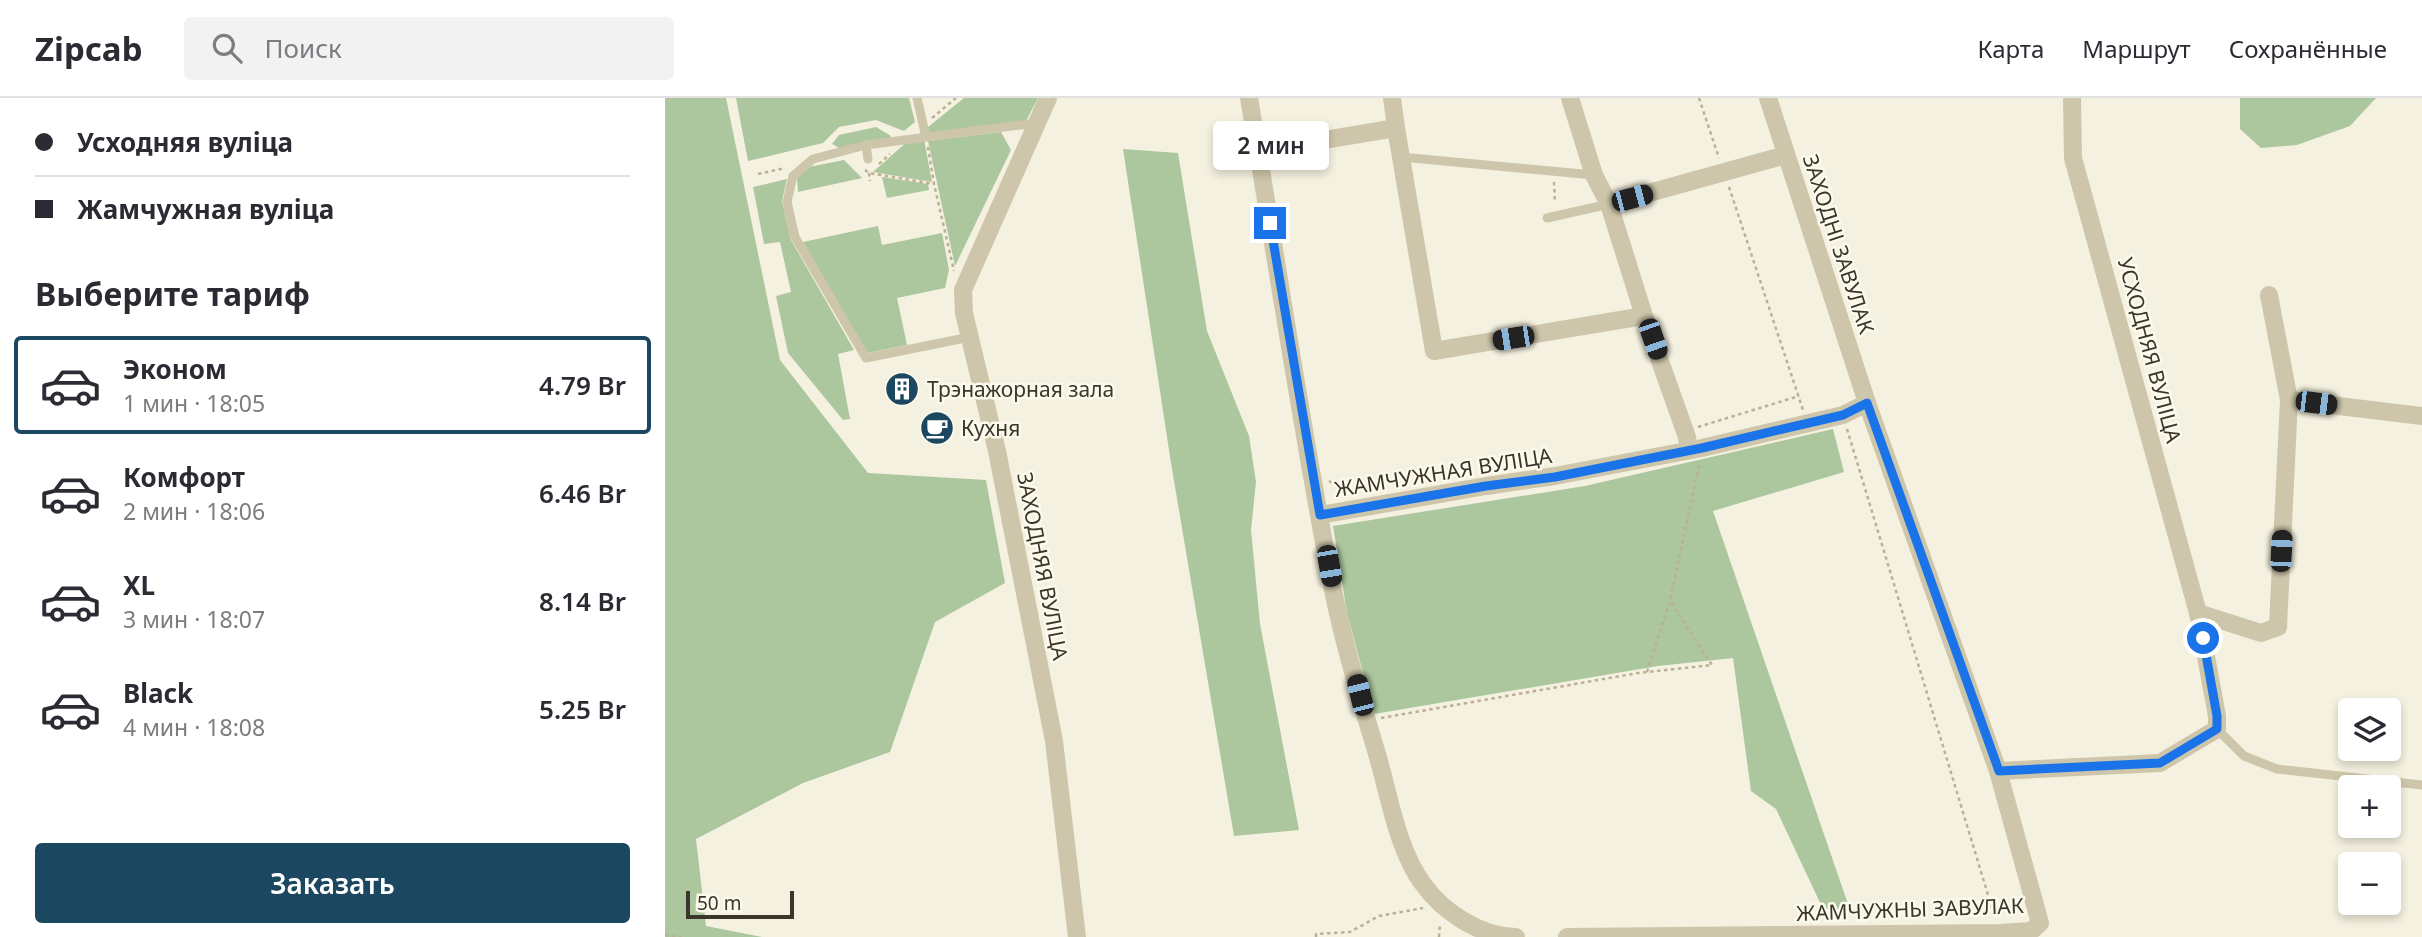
<!DOCTYPE html>
<html lang="ru">
<meta charset="utf-8">
<style>
:root{--surface:#fff;--page:#f2f2f3;--text:#2b2b33;--muted:#7c7c81;--line:#e1e1e2;--accent:#1c4761}
body{margin:0;font-family:"Noto Sans",sans-serif;background:var(--page);color:var(--text);height:100vh;display:flex;flex-direction:column;font-size:26px;white-space:nowrap}
*{box-sizing:border-box;margin:0}
p{font-size:23px;color:var(--muted)}
.icon{flex:none;width:38px;height:38px;fill:none;stroke:currentColor;stroke-width:2;stroke-linecap:round;stroke-linejoin:round}
.map{position:relative;flex:1;overflow:hidden}
.details{display:flex;flex-direction:column;background:var(--surface);width:665px}
.details>*{flex:none}
.guide{display:grid;align-content:center;height:154px;padding:0 35px;background:var(--surface)}
.controls{position:absolute;left:1673px;top:600px;display:grid;gap:14px}
.controls a{display:grid;place-items:center;width:63px;height:63px;border-radius:7px;background:var(--surface);box-shadow:0 4px 10px #0003;font-size:35px}
.scale{position:absolute;left:21px;bottom:18px;width:108px;box-sizing:border-box;padding-left:7px;border:4px solid #3c352a;border-top:0;font-size:19px;line-height:24px;white-space:nowrap;color:#3c352a;-webkit-text-stroke:5px #fcf9ed;paint-order:stroke}
.end{position:absolute;width:32px;height:32px;margin:-16px;border:9px solid #1a73e8;background:#fff;box-shadow:0 0 0 4px #fff}
.from{border-radius:50%}
.bubble{position:absolute;height:49px;border-radius:7px;background:var(--surface);box-shadow:0 4px 10px #0003;font-size:23px;font-weight:600;line-height:49px;text-align:center}
.car{position:absolute;width:21px;height:42px;margin:-21px -10px;border-radius:9px;box-shadow:0 0 5px 2px #0007;background:linear-gradient(#222 24%,#8ab4d8 0 40%,#222 0 76%,#8ab4d8 0 86%,#222 0)}
.guide b{display:flex;align-items:center;gap:24px;height:66px;font-size:26px}
.guide b+b{border-top:2px solid var(--line)}
.guide i{width:18px;height:18px;background:var(--text)}
ul{padding:0;list-style:none}
li{display:flex;align-items:center;gap:21px;height:98px;margin:0 14px 10px;padding:0 21px;border:4px solid transparent;border-radius:7px}
li div{flex:1}
li b{display:block;font-size:26px}
li em{font-style:normal;font-weight:600}
li.active{border-color:var(--accent)}
li>.icon{width:63px;height:63px;stroke-width:1.5}
h2{padding:0 35px;font-size:32px;line-height:84px}
.cta{display:flex;gap:14px;margin-top:auto;padding:14px 35px}
.cta a{flex:1;height:80px;border-radius:7px;background:var(--accent);color:#fff;font-size:28px;font-weight:600;line-height:80px;text-align:center}
header{display:flex;align-items:center;gap:42px;box-sizing:border-box;height:98px;padding:0 35px;background:var(--surface);border-bottom:2px solid var(--line)}
header strong{font-size:33px}
nav{display:flex;gap:38px;margin-inline-start:auto;font-size:24px}
.search{width:490px;height:63px;background:var(--page);display:flex;align-items:center;gap:18px;box-sizing:border-box;padding:0 24px;border-radius:7px;color:var(--muted);font-size:26px}
main{display:flex;flex:1;min-height:0}
.map>svg:first-child{display:block}
</style>
<header>
<strong>Zipcab</strong>
<div class="search"><svg class="icon" aria-label="search" viewBox="0 0 24 24"><circle cx="10" cy="10" r="6"/><path d="M15 15l6 6"/></svg>Поиск</div>
<nav><a>Карта</a><a>Маршрут</a><a>Сохранённые</a></nav>
</header>
<main>
<section class="details">
<div class="guide">
<b><i class="from"></i>Усходняя вуліца</b>
<b><i></i>Жамчужная вуліца</b>
</div>
<h2>Выберите тариф</h2>
<ul>
<li class="active"><svg class="icon" aria-label="car" viewBox="0 0 24 24"><path d="M5 17H2v-5l4-1 3-4h7l3 4 3 1v5h-3M9 17h6M6 11h13"/><circle cx="7" cy="17" r="2"/><circle cx="17" cy="17" r="2"/></svg><div><b>Эконом</b><p>1 мин · 18:05</p></div><em>4.79 Br</em></li>
<li><svg class="icon" aria-label="car" viewBox="0 0 24 24"><path d="M5 17H2v-5l4-1 3-4h7l3 4 3 1v5h-3M9 17h6M6 11h13"/><circle cx="7" cy="17" r="2"/><circle cx="17" cy="17" r="2"/></svg><div><b>Комфорт</b><p>2 мин · 18:06</p></div><em>6.46 Br</em></li>
<li><svg class="icon" aria-label="car" viewBox="0 0 24 24"><path d="M5 17H2v-5l4-1 3-4h7l3 4 3 1v5h-3M9 17h6M6 11h13"/><circle cx="7" cy="17" r="2"/><circle cx="17" cy="17" r="2"/></svg><div><b>XL</b><p>3 мин · 18:07</p></div><em>8.14 Br</em></li>
<li><svg class="icon" aria-label="car" viewBox="0 0 24 24"><path d="M5 17H2v-5l4-1 3-4h7l3 4 3 1v5h-3M9 17h6M6 11h13"/><circle cx="7" cy="17" r="2"/><circle cx="17" cy="17" r="2"/></svg><div><b>Black</b><p>4 мин · 18:08</p></div><em>5.25 Br</em></li>
</ul>
<div class="cta"><a>Заказать</a></div>
</section>
<div class="map">
<svg width="1757" height="839" viewBox="0 0 1757 839">
<rect width="100%" height="100%" fill="#f5f1e0"/>
<g fill="#acc69e">
<polygon points="0,0 61,0 115,262 203,375 321,382 340,485 270,524 225,654 138,685 31,741 41,828 97,839 0,839"/>
<polygon points="71,0 244,0 250,24 239,33 211,22 174,29 158,45 83,63"/>
<polygon points="299,0 373,0 361,23 264,36 263,29"/>
<polygon points="1575,0 1711,0 1685,28 1632,47 1596,50 1575,31"/>
<polygon points="211,29 226,38 224,41 174,50 167,46 174,37"/>
<polygon points="336,34 346,52 290,168 263,43"/>
<polygon points="259,41 267,84 208,74 243,43"/>
<polygon points="458,51 513,55 542,233 584,338 591,384 586,432 595,526 634,732 569,738 506,365"/>
<polygon points="179,62 197,80 133,94 132,80 144,69"/>
<polygon points="217,79 263,86 264,92 222,100"/>
<polygon points="122,81 117,103 126,142 189,252 173,256 185,321 178,322 123,255 111,198 126,194 115,144 99,146 88,89"/>
<polygon points="213,128 217,147 277,135 284,172 280,190 232,200 242,247 202,255 138,144"/>
<polygon points="1168,331 1179,374 1048,413 1185,812 1158,811 1111,711 1086,693 1068,560 993,568 709,616 682,515 668,428 920,388"/>
</g>
<g fill="none" stroke-linecap="round" stroke-linejoin="round">
<g stroke="#bab094" stroke-width="2.5" stroke-dasharray="3.5 3.5" stroke-linecap="butt">
<polyline points="1034,0 1054,60"/>
<polyline points="267,20 291,0"/>
<polyline points="263,49 269,86 289,173"/>
<polyline points="214,66 225,56"/>
<polyline points="200,72 204,75 269,86"/>
<polyline points="204,75 205,83"/>
<polyline points="93,76 120,70"/>
<polyline points="889,84 890,105"/>
<polyline points="1064,89 1138,312"/>
<polyline points="1033,329 1134,298"/>
<polyline points="1182,331 1330,820"/>
<polyline points="664,383 685,395"/>
<polyline points="982,574 1005,503 1034,367"/>
<polyline points="716,620 973,575 1047,567 1005,503"/>
<polyline points="0,837 16,839"/>
<polyline points="651,839 651,836 685,834 714,818 758,810"/>
<polyline points="774,839 775,825"/>
</g>
<g stroke="#cec6aa" stroke-width="9">
<polyline points="252,0 261,39"/>
<polyline points="201,47 203,61"/>
<polyline points="736,59 929,77"/>
<polyline points="882,120 944,106"/>
<polyline points="305,239 201,260 130,139 122,104 128,78 148,61 201,47 371,25"/>
<polyline points="1552,631 1579,658 1612,671 1757,687"/>
</g>
<g stroke="#cec6aa" stroke-width="18">
<polyline points="383,0 298,192 299,215 332,353 389,643 412,839"/>
<path d="M584,0C612,164 636,329 668,492C679,547 696,602 712,656C724,696 732,751 758,786C778,814 816,839 851,839"/>
<polyline points="905,0 929,77 944,106 979,218 1022,339 1024,352"/>
<polyline points="731,30 769,253 979,218"/>
<polyline points="593,53 731,30 727,0"/>
<polyline points="944,106 1121,57"/>
<polyline points="1624,302 1757,318"/>
<polyline points="655,417 821,388 890,378 1037,350 1178,317 1202,305"/>
<polyline points="1533,515 1596,535 1613,529 1624,302 1604,197"/>
<polyline points="1333,673 1495,665 1552,631 1552,618 1533,515 1408,60 1407,0"/>
<polyline points="902,839 1335,835 1366,833 1375,825 1333,673 1202,305 1103,0"/>
</g>
</g>
<g fill="none" stroke-linecap="round" stroke-linejoin="round">
<polyline stroke="#1a73e8" stroke-width="9" points="605,125 655,417 821,388 890,379 1037,350 1178,317 1202,305 1334,673 1495,665 1552,631 1552,618 1538,540"/>
</g>
<defs>
<g id="building-disc" transform="scale(1.75)"><circle r="9.5" fill="#1c4761" stroke="#fcf9ed"/><path d="M-4-6H4V6H1V3H-1V6H-4ZM-2.5-4.3h1.7v1.8h-1.7ZM.8-4.3h1.7v1.8H.8ZM-2.5-1h1.7V.8h-1.7ZM.8-1h1.7V.8H.8Z" fill="#fff"/></g>
<g id="cafe-disc" transform="scale(1.75)"><circle r="9.5" fill="#1c4761" stroke="#fcf9ed"/><path d="M-5.5-4.5H6V0H3Q3 3.5 0 3.5H-2.5Q-5.5 3.5-5.5 0ZM3-3.2v2h1.7v-2ZM-6 4.5H4V6H-6Z" fill="#fff"/></g>
</defs>
<g fill-rule="evenodd">
<use href="#building-disc" x="237" y="291"/>
<use href="#cafe-disc" x="272" y="330"/>
</g>
<g text-anchor="middle" dominant-baseline="central" stroke-width="5" stroke-linejoin="round" paint-order="stroke">
<g font-size="21" fill="#3c352a" stroke="#fcf9ed">
<text transform="translate(1174 146) rotate(72)">ЗАХОДНІ ЗАВУЛАК</text>
<text transform="translate(1485 252) rotate(75)">УСХОДНЯЯ ВУЛІЦА</text>
<text transform="translate(778 374) rotate(-9)">ЖАМЧУЖНАЯ ВУЛІЦА</text>
<text transform="translate(378 468) rotate(79)">ЗАХОДНЯЯ ВУЛІЦА</text>
<text transform="translate(1245 811) rotate(-2)">ЖАМЧУЖНЫ ЗАВУЛАК</text>
</g>
<g font-size="21" fill="#3c352a" stroke="#fcf9ed" text-anchor="start">
<text x="262" y="291">Трэнажорная зала</text>
<text x="296" y="330">Кухня</text>
</g>
</g>
</svg>
<div class="controls">
<a><svg class="icon" aria-label="layers" viewBox="0 0 24 24"><path d="M12 4l9 5-9 5-9-5zM3 14l9 5 9-5"/></svg></a>
<a>+</a>
<a>−</a>
</div>
<div class="scale">50 m</div>
<i class="end from" style="left:1538px;top:540px"></i>
<i class="end" style="left:605px;top:125px"></i>
<div class="bubble" style="left:548px;top:23px;width:116px">2 мин</div>
<i class="car" style="left:967px;top:100px;rotate:75deg"></i>
<i class="car" style="left:848px;top:240px;rotate:261deg"></i>
<i class="car" style="left:988px;top:241px;rotate:161deg"></i>
<i class="car" style="left:1651px;top:305px;rotate:97deg"></i>
<i class="car" style="left:1616px;top:453px;rotate:3deg"></i>
<i class="car" style="left:664px;top:468px;rotate:170deg"></i>
<i class="car" style="left:695px;top:597px;rotate:346deg"></i>
</div>
</main>
